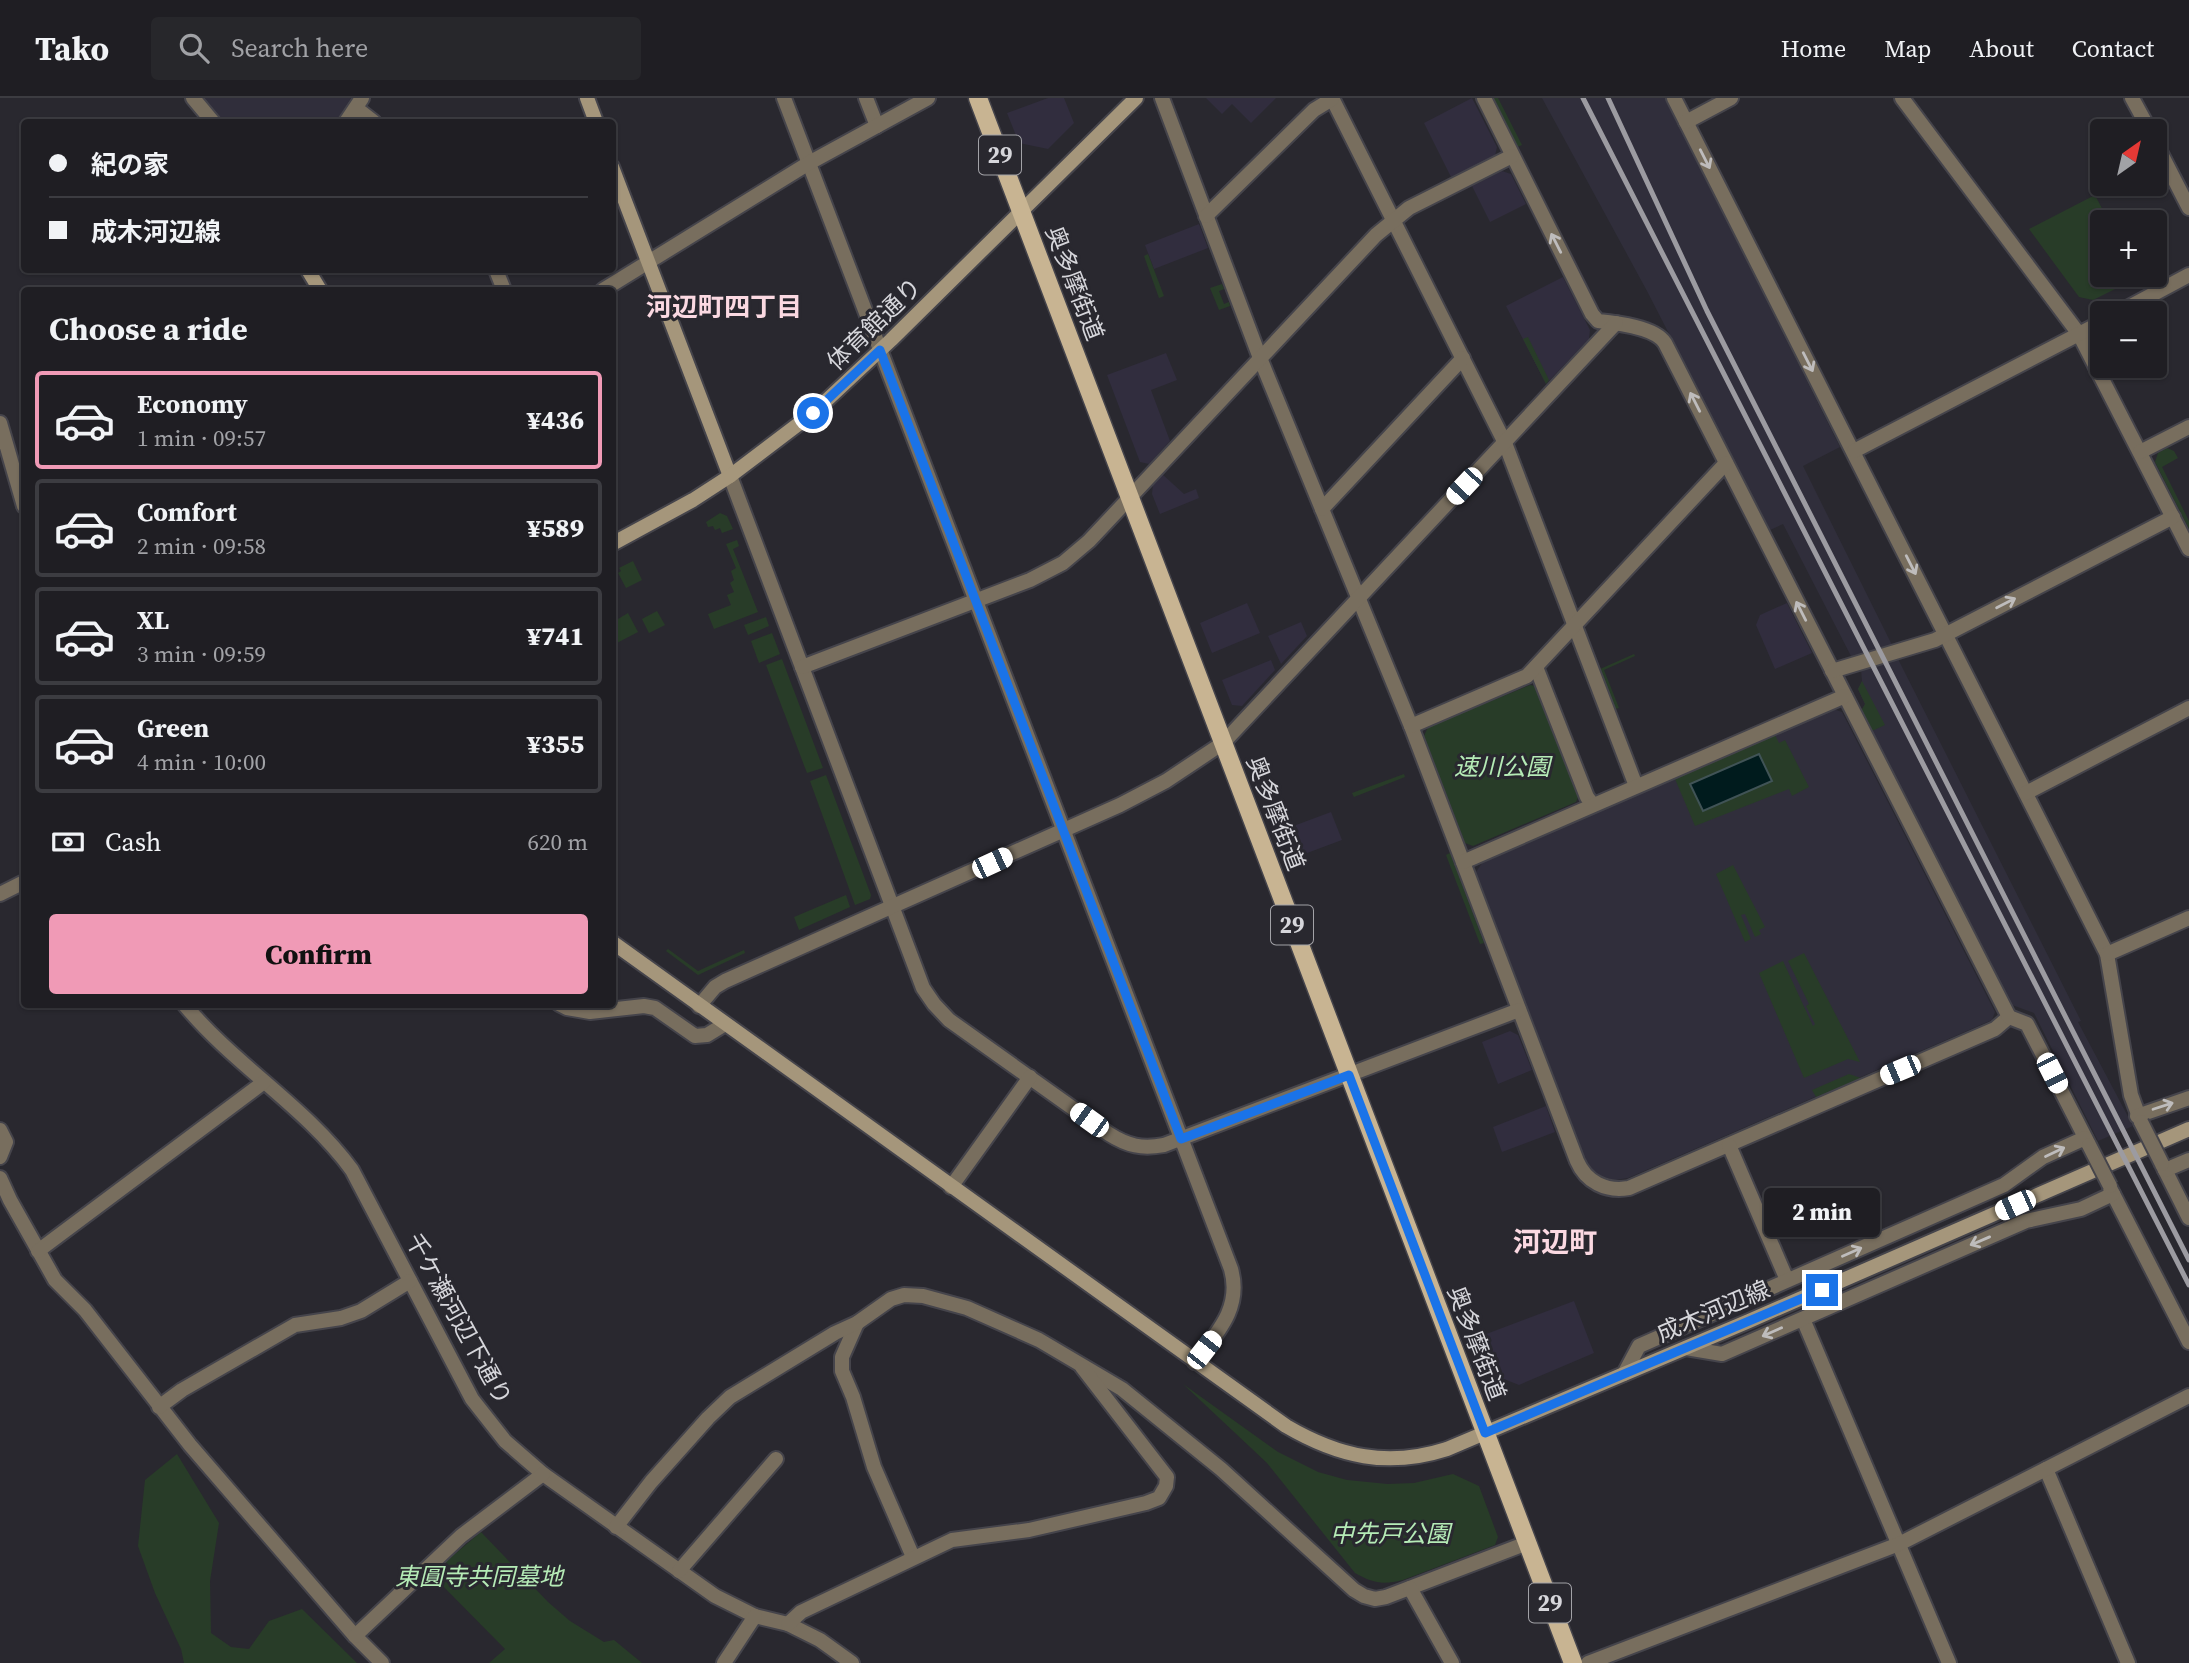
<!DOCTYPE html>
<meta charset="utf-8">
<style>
:root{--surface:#1f1e23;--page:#27272b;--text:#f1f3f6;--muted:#a1a2a6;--line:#3c3c41;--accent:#f09ab6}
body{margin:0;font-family:"Source Serif 4","Noto Sans JP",serif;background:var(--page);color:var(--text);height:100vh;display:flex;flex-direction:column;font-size:26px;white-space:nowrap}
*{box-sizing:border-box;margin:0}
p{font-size:23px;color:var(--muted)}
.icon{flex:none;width:38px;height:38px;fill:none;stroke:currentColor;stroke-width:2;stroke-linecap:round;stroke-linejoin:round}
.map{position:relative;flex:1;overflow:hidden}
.sheet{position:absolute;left:21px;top:189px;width:595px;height:721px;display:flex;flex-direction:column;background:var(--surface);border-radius:7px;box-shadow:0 2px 5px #0004,0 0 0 2px var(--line)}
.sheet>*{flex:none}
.guide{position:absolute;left:21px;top:21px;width:595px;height:154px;border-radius:7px;box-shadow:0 2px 5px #0004,0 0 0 2px var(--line);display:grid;align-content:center;height:154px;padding:0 28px;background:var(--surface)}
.needle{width:46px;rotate:34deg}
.tools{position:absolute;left:2090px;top:21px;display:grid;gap:14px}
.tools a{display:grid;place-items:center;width:77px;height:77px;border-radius:7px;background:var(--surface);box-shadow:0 2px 5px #0004,0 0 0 2px var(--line);font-size:35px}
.end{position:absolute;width:32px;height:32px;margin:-16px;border:9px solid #1a73e8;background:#fff;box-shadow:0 0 0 4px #fff}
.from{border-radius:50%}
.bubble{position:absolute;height:49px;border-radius:7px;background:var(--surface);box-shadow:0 2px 5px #0004,0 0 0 2px var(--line);font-size:23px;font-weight:800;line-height:49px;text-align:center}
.car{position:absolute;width:21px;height:42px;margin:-21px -10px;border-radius:9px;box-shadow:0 0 5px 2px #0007;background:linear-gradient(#fff 24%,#345 0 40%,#fff 0 76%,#345 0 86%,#fff 0)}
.guide b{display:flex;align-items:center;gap:24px;height:66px;font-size:26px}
.guide b+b{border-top:2px solid var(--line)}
.guide i{width:18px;height:18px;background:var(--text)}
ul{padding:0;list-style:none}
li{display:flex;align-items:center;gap:21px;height:98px;margin:0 14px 10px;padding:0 14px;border:4px solid var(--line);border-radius:7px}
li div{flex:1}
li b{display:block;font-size:26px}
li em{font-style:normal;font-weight:800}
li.current{border-color:var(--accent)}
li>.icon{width:63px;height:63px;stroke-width:1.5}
h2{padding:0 28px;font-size:32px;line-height:84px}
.pay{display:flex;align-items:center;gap:18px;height:77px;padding:0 28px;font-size:26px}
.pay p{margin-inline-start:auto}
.action{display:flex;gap:14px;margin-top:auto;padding:14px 28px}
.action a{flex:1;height:80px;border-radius:7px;background:var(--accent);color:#111;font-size:28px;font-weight:800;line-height:80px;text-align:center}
header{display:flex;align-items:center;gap:42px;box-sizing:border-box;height:98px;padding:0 35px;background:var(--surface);border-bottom:2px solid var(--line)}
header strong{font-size:33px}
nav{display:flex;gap:38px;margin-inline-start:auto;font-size:24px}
.search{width:490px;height:63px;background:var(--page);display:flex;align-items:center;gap:18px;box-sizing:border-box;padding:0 24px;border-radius:7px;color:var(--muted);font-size:26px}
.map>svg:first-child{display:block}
</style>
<header>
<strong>Tako</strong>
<div class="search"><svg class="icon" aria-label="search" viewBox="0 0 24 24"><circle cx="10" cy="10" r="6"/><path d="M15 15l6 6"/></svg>Search here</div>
<nav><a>Home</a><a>Map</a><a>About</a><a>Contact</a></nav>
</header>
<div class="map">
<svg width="2189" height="1565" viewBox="0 0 2189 1565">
<rect width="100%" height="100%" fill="#29282f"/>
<g fill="#312d3e">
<polygon points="1048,0 1064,0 1074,25 1048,51 1019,45 1007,15"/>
<polygon points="1206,0 1276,0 1251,25 1232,6 1222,16"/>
<polygon points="1472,0 1497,49 1495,58 1451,79 1424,25"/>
<polygon points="1502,73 1511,76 1526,106 1490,124 1472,88"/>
<polygon points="1199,126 1208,150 1154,171 1145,147"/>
<polygon points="1563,179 1590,232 1589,241 1546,286 1506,208"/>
<polygon points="1166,255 1177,282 1151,292 1170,343 1149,366 1140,364 1107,277"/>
<polygon points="1162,376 1184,396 1196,391 1199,400 1160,416 1152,396 1153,386"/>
<polygon points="1247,505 1260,535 1212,555 1200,525"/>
<polygon points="1787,505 1812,555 1775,571 1756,527 1760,517"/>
<polygon points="1301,524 1307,538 1281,566 1268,538"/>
<polygon points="1271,562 1275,572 1242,608 1232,607 1222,582"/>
<polygon points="1331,714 1342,742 1291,761 1280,733"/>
<polygon points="1510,933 1518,937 1532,972 1498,986 1482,944"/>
<polygon points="1546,1008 1555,1034 1502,1054 1493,1029"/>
<polygon points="1574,1203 1594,1255 1519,1287 1486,1274 1473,1241"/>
</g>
<g fill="#302e3b">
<polygon points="203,0 351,0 336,24 223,24"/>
<polygon points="1542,0 1665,0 1840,349 1803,368 1894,551 1852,560 1783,426 1770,432 1647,193"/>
<polygon points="1898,561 2081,923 2078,924 2133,1028 2098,1043 2034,915 2012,907 1861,613 1865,606 1858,591 1862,583 1861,571"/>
<polygon points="1833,611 1842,614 1995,914 1992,922 1628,1080 1615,1082 1602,1079 1588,1068 1584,1058 1476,774 1482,765"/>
</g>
<g fill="#283c28">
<polygon points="1493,0 1498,0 1522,47 1517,49"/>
<polygon points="2095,97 2109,124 2102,124 2102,177 2135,177 2137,180 2093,202 2079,199 2029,131"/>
<polygon points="1148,156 1164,198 1159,200 1144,158"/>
<polygon points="1222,186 1224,191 1219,193 1224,206 1229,204 1230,208 1219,212 1210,190"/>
<polygon points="1528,239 1549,282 1546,286 1523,241"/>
<polygon points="2167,350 2174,353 2178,360 2162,369 2189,423 2189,431 2155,364 2158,355"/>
<polygon points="720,415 727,418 733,431 722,435 720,430 715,432 713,428 708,429 706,424"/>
<polygon points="737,442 739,448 733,451 758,514 714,531 708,516 731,507 727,497 734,494 730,485 734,482 731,473 736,470 726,446"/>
<polygon points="633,463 642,482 626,490 618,475 621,473 619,470"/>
<polygon points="657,513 665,527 649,535 642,521"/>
<polygon points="628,515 638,534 613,547 613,524"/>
<polygon points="766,519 769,528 748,537 744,527"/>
<polygon points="772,535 780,556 759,565 751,543"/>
<polygon points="1634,556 1635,558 1604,572 1619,610 1615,611 1600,571"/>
<polygon points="782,561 823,670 807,675 766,567"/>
<polygon points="1862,583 1885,627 1872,633 1861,613 1865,606 1858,591"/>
<polygon points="1530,587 1540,589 1580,695 1576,704 1473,748 1465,745 1424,638 1428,629"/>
<polygon points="1775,637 1779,645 1785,642 1809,689 1792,698 1789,691 1695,728 1675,681"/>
<polygon points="1404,676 1405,679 1354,699 1352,695"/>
<polygon points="826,677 871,797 870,801 855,807 810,683"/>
<polygon points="1450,755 1484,845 1480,846 1446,757"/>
<polygon points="1733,767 1765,829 1759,832 1761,836 1755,839 1745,816 1741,817 1751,841 1745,844 1716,776"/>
<polygon points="846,797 850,809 799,832 794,819"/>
<polygon points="668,851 698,873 744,852 745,855 698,877 666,853"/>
<polygon points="1804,855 1860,964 1848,961 1804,980 1759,875 1783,863 1813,928 1815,926 1806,908 1809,906 1788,863"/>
<polygon points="1849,976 1861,980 1816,999 1812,992"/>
<path d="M1183,1286L1278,1354L1318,1374L1347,1382L1387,1386L1414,1385L1453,1376L1479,1388L1498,1439L1495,1447L1403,1482C1382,1487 1373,1485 1355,1475L1267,1365Z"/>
<polygon points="177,1356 219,1425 210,1483 211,1535 231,1549 249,1551 269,1523 302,1511 357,1565 184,1565 181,1551 155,1495 138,1448 145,1382"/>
<polygon points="481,1434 548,1504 570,1523 604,1544 614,1542 642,1565 489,1565 505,1551 431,1476"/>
</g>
<polygon fill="#001b1d" stroke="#405356" stroke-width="2" points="1759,656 1772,683 1703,713 1690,686"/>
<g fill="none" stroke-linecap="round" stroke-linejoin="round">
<g stroke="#45444b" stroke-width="18">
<g id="street">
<polyline points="193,0 213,24"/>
<path d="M784,0L1231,1171C1242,1210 1217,1235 1195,1264"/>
<polyline points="866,0 877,28"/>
<path d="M1162,0L1260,260L1411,628L1577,1063C1586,1084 1606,1094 1629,1090L1995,931L2009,919"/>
<polyline points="1332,0 1505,345 1636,688"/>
<path d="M1484,0L1592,216L1598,223C1617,225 1655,229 1665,245L2009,919L2027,926L2089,1047"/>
<polyline points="1674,0 2107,856 2131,997 2141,1024"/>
<polyline points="1902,0 2079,236 2189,451"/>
<polyline points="2132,0 2150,33"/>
<polyline points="356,10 374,24"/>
<polyline points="346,24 362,0"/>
<polyline points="1686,24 1731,0"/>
<polyline points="2154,42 2189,110"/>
<polyline points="1206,118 1314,12 1332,1"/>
<polyline points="496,172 504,192"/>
<polyline points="603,192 809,65 928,0"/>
<polyline points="2118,215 2189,177"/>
<polyline points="0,325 24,408"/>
<polyline points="1854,353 2102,224"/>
<polyline points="2140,354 2189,329"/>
<path d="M730,378L923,890L934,906L949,922L1109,1036C1128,1048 1142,1051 1164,1047L1519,912"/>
<polyline points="1322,411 1463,260"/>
<polyline points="802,569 1030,482 1063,465 1089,443 1376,137 1409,110 1512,58"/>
<polyline points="1536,569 1587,699 1593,707"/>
<polyline points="1832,573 1935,542 2173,419"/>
<polyline points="1411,628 1527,578 1726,365"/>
<polyline points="2026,695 2189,610"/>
<polyline points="1463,764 1845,598"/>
<polyline points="0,796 24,784"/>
<polyline points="2107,856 2189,820"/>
<path d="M184,906C234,967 305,1008 352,1072L472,1301L505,1343L543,1376L715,1498L755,1518L788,1526L820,1542L852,1565"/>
<polyline points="559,906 567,910 590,914 644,908 655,910 695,938 707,937 725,926"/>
<polyline points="699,908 715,889 725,883 1120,707 1166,683 1223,645 1616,225"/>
<polyline points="2137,1018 2189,1000"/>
<polyline points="0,1032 6,1044 0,1059"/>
<polyline points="1729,1047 1787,1182"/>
<polyline points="2162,1066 2189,1120"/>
<polyline points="2165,1072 2189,1062"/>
<polyline points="0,1080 10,1102 55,1182 85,1212 190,1347 355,1538 382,1565"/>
<polyline points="951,1089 1030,979"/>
<polyline points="2110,1090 2189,1244"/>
<polyline points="38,1153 264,984"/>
<polyline points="1803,1221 1949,1565"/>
<polyline points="857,1225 842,1259 842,1273 853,1299 874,1369 913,1459"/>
<polyline points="1686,1250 1722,1256 2026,1123 2081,1111 2113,1096"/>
<polyline points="1624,1276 1639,1248 2004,1087 2043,1059 2085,1040"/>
<polyline points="159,1309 182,1292 295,1227 341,1220 361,1213 410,1183"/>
<polyline points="2046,1371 2128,1565"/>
<polyline points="616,1429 651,1384 708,1320 730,1299 835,1235 857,1225 891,1201 904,1197 923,1198 967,1210 1039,1242 1122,1291 1221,1371 1354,1492 1364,1498 1375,1501 1386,1499 1527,1445"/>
<polyline points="679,1473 776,1361"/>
<polyline points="1410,1490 1452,1565"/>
<polyline points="788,1526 801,1514 952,1442 1029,1432 1146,1405 1159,1400 1166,1388 1167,1379 1082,1269"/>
<polyline points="355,1538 461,1438 543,1376"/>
<polyline points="724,1565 755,1518"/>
<polyline points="1588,1565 1899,1446 2189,1298"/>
</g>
</g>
<g stroke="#45444b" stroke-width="18">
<g id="secondary">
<polyline points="587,0 596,24"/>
<polyline points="612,69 730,378"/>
<polyline points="308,172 320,192"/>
<polyline points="612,446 693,402 730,378 813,315 891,242 1136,0"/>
<path d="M612,844L1286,1328C1339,1359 1388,1370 1447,1351L1749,1223L2189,1031"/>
</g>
</g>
<g stroke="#45444b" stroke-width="21">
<polyline id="primary" points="978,0 1573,1565"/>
</g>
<use href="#street" stroke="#786e5e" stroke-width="14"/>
<use href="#secondary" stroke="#a5967b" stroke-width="14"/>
<use href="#primary" stroke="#c8b492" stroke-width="18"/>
<g stroke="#9c9ba1" stroke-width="5">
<polyline points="1583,0 2189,1187"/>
<polyline points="1608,0 1707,213 2189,1162"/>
</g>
<g stroke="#45444b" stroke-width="18" stroke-linecap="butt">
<g id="street-bridge">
<polyline points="2141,1024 2162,1066"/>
<polyline points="2089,1047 2110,1088"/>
</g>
</g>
<use href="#street-bridge" stroke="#786e5e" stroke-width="14"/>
</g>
<defs><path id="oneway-shaft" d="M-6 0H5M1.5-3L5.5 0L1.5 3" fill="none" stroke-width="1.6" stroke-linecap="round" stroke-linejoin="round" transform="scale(1.75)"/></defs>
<g stroke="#bebcbc">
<use href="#oneway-shaft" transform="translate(1705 61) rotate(63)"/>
<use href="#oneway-shaft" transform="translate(1556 145) rotate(-117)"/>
<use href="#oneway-shaft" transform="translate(1808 264) rotate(63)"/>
<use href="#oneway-shaft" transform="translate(1695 304) rotate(-117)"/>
<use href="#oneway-shaft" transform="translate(1911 467) rotate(63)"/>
<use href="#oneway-shaft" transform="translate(2006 505) rotate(-27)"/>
<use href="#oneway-shaft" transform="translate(1801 513) rotate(-117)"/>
<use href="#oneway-shaft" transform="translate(2163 1008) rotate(-18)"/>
<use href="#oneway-shaft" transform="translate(2055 1054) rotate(-25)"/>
<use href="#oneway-shaft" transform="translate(1980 1143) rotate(157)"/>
<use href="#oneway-shaft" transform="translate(1852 1154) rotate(-24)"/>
<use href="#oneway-shaft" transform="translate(1772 1234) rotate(156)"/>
</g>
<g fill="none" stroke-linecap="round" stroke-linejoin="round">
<polyline stroke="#1a73e8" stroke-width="9" points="813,315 880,252 1181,1041 1349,977 1485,1335 1822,1192"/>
</g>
<g text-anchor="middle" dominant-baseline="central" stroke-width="6" stroke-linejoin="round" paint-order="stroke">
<g fill="#29282f" stroke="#a2a2a7" stroke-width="2">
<rect x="979" y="37.5" width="42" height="39" rx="5"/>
<rect x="1271" y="807.5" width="42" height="39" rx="5"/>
<rect x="1529" y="1485.5" width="42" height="39" rx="5"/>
</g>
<g font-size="23" font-weight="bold" fill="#d6d6db">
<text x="1000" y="57">29</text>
<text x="1292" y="827">29</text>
<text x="1550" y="1505">29</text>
</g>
<g font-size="24" fill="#d6d6db" stroke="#29282f">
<text transform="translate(1075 185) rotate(69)">奥多摩街道</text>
<text transform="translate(874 226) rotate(-44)">体育館通り</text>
<text transform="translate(1276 715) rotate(69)">奥多摩街道</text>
<text transform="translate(1713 1213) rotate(-23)">成木河辺線</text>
<text transform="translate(459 1221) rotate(61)">千ケ瀬河辺下通り</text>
<text transform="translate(1477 1245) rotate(69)">奥多摩街道</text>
</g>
<g font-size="24" font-style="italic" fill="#b5ebb6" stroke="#29282f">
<text x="1502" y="668">速川公園</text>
<text x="1390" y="1435">中先戸公園</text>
<text x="479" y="1478">東圓寺共同墓地</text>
</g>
<g font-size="26" font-weight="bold" fill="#fbd9e2" stroke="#29282f">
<text x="724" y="209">河辺町四丁目</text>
</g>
<g font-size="28" font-weight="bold" fill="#fbd9e2" stroke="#29282f">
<text x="1555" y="1144">河辺町</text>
</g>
</g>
</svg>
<div class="tools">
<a><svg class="needle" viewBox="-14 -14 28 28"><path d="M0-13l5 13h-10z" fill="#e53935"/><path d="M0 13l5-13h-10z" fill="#a1a2a6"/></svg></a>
<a>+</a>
<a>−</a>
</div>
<i class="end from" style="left:813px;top:315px"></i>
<i class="end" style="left:1822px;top:1192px"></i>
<div class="bubble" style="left:1764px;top:1090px;width:116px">2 min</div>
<i class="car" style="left:1464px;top:388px;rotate:223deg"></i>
<i class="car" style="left:992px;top:765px;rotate:65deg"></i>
<i class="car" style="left:1900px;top:972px;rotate:247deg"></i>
<i class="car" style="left:2052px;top:975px;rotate:153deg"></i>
<i class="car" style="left:1089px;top:1022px;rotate:306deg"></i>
<i class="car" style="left:2015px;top:1107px;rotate:246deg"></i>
<i class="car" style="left:1204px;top:1252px;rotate:38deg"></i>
<div class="guide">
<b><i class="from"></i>紀の家</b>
<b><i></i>成木河辺線</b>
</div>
<section class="sheet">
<h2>Choose a ride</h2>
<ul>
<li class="current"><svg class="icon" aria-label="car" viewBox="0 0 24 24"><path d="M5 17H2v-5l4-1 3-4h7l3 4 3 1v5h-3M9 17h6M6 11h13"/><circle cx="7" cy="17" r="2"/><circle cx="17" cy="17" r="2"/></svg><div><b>Economy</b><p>1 min · 09:57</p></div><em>¥436</em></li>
<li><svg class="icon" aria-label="car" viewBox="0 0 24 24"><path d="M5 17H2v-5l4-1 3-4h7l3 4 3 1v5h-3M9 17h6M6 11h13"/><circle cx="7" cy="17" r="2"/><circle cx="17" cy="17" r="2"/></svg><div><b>Comfort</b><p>2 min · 09:58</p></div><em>¥589</em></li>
<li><svg class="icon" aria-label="car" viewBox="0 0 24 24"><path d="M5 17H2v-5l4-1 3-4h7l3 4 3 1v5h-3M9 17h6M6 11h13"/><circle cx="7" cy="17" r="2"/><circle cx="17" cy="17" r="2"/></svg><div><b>XL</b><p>3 min · 09:59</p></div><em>¥741</em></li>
<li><svg class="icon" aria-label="car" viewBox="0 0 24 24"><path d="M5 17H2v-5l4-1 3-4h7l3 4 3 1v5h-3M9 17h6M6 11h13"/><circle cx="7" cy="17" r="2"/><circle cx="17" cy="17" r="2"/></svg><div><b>Green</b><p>4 min · 10:00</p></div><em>¥355</em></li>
</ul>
<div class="pay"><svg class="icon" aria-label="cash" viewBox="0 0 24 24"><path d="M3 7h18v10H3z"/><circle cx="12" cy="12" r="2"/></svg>Cash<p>620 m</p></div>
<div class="action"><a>Confirm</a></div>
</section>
</div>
